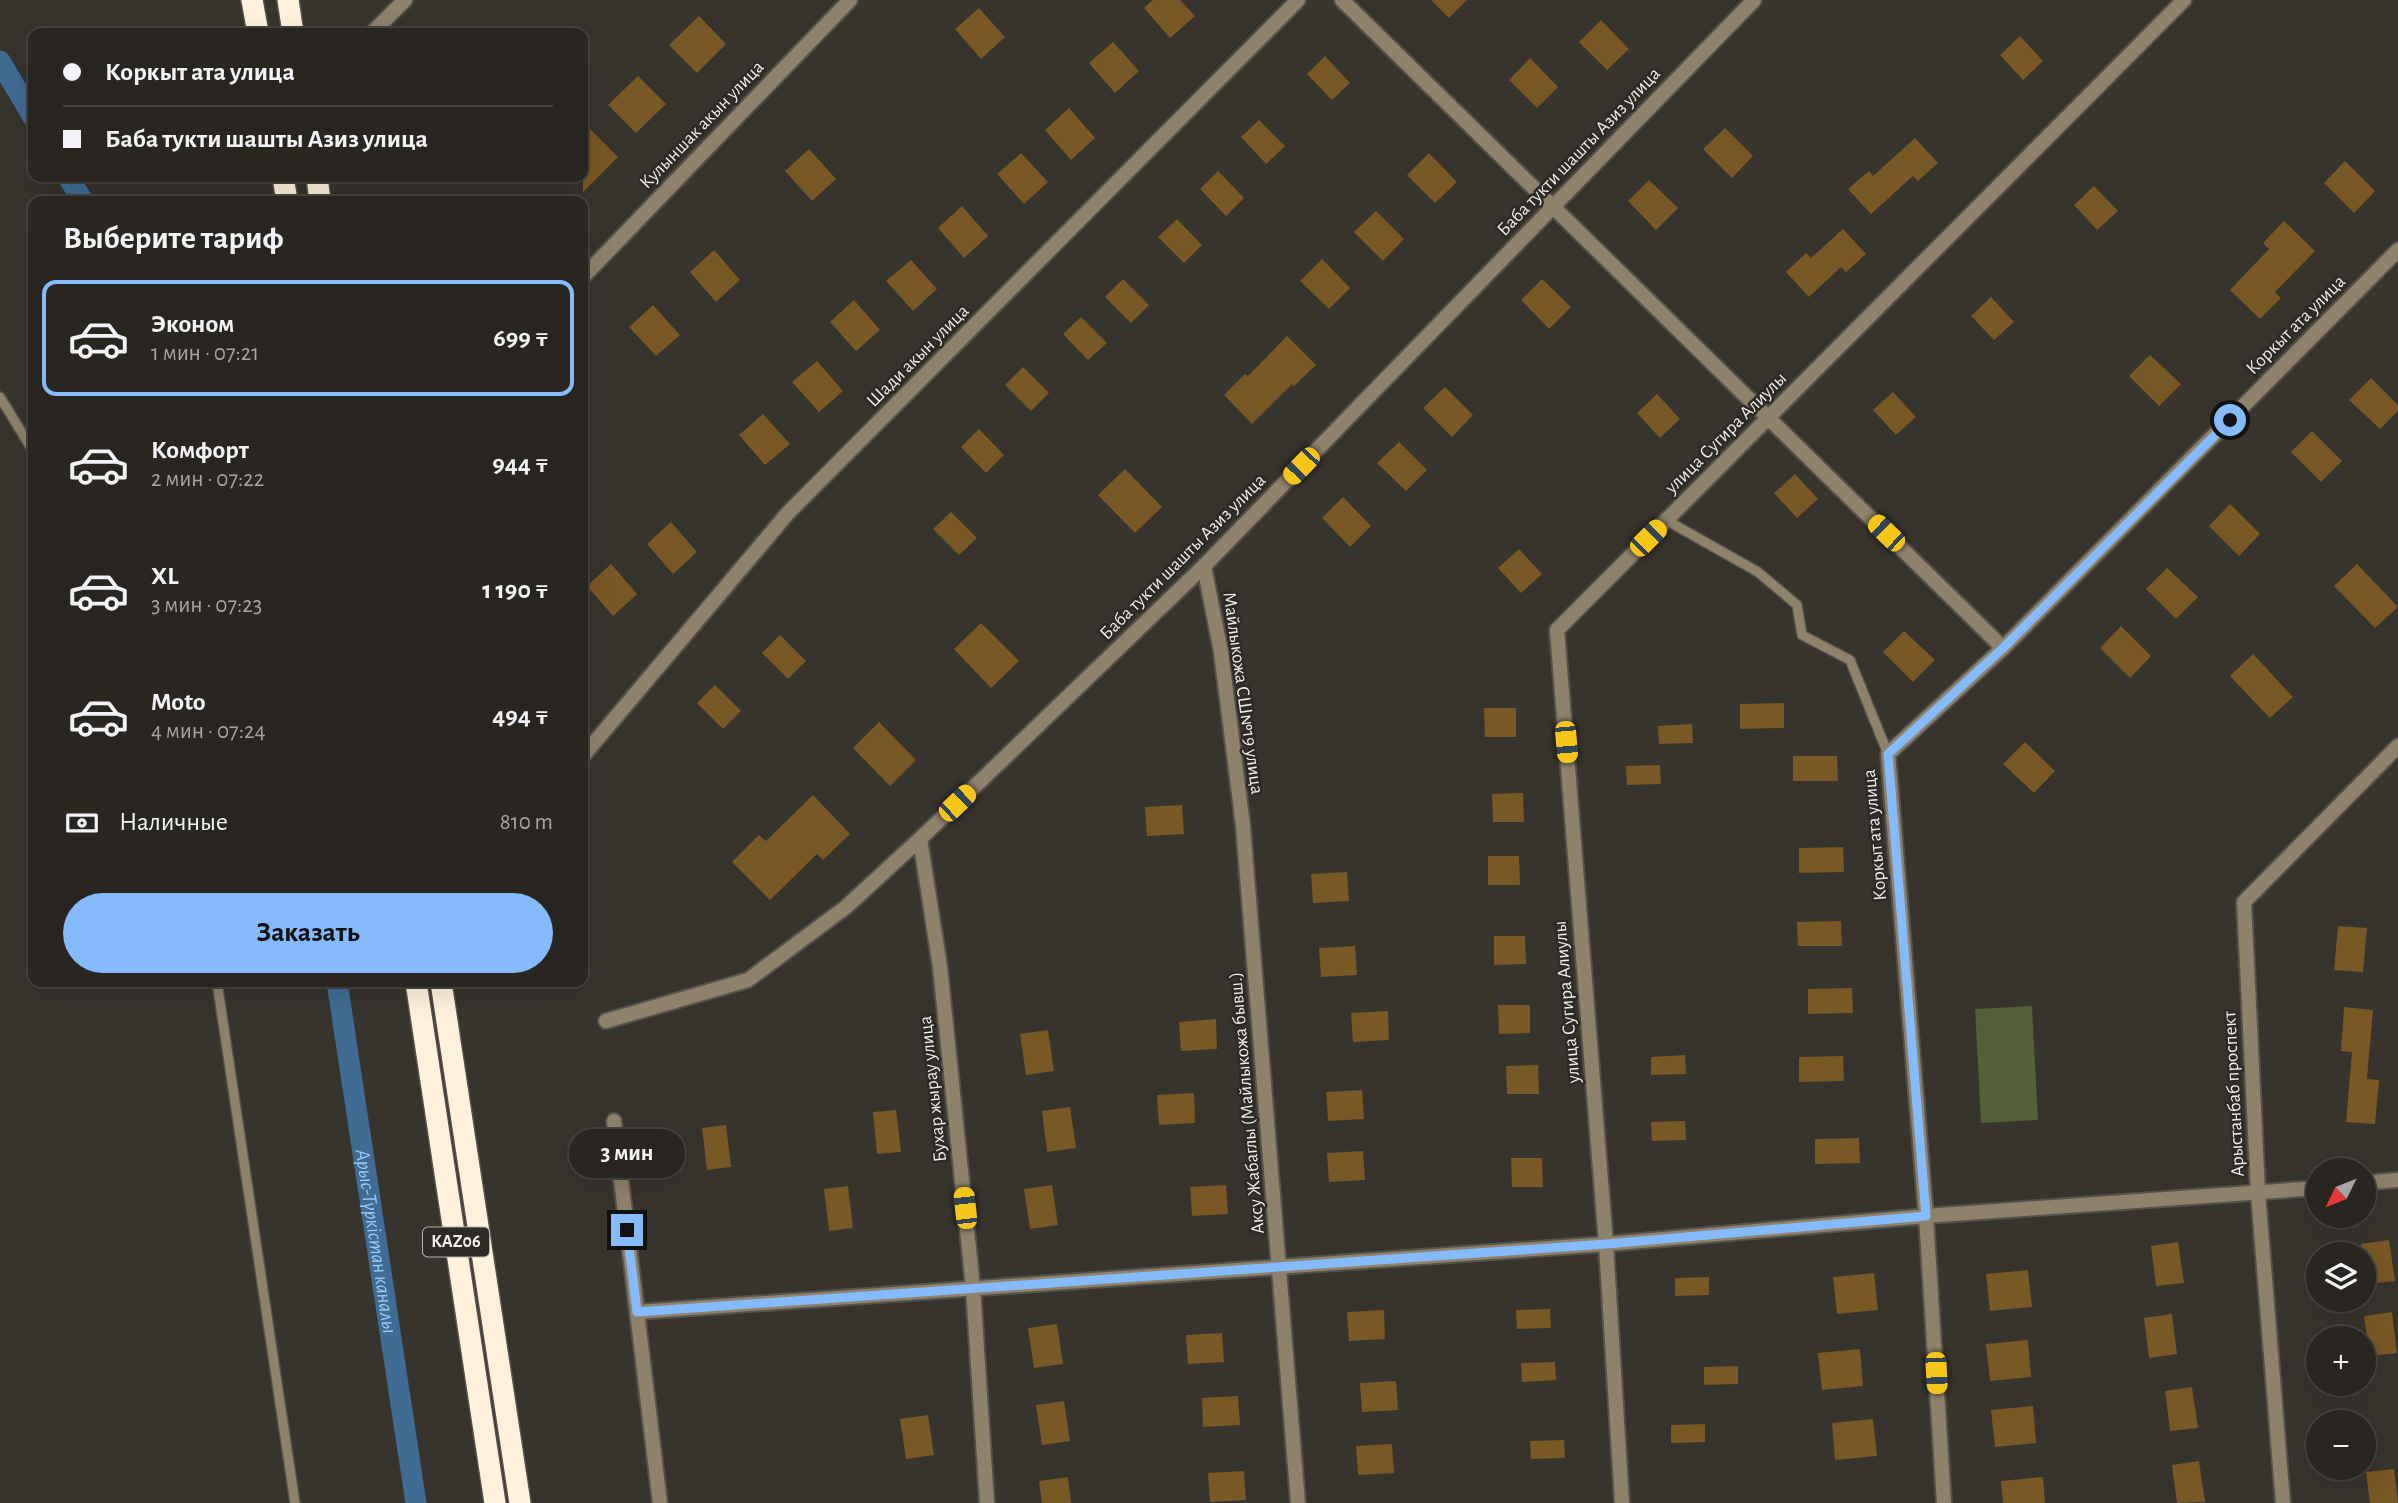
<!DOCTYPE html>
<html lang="ru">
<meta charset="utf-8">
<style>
:root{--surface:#292622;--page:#312e2a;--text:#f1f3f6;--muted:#a5a5a5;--line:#454340;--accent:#85bbfb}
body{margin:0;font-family:"Alegreya Sans",sans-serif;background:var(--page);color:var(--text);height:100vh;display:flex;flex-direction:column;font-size:26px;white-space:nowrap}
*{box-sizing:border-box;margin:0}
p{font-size:23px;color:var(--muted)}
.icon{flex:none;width:38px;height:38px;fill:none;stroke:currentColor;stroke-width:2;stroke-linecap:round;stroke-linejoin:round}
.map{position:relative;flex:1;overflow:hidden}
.panel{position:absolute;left:28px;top:196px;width:560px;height:791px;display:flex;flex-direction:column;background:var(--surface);border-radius:14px;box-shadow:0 7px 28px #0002,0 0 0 2px var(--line)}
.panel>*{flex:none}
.banner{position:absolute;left:28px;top:28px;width:560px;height:154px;border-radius:14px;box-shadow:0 7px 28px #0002,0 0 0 2px var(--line);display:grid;align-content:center;height:154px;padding:0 35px;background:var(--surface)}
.needle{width:46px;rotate:227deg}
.buttons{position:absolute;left:2306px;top:1158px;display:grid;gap:14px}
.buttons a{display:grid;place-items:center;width:70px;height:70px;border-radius:50%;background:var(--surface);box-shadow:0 7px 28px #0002,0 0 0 2px var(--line);font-size:35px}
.end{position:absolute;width:32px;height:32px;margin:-16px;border:9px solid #85bbfb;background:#111;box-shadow:0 0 0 4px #111}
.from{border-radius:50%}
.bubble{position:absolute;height:49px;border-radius:24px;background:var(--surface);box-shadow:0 7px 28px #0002,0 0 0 2px var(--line);font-size:23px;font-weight:600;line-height:49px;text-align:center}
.car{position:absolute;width:21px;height:42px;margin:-21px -10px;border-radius:9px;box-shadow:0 0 5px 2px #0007;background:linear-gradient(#f5c518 24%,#345 0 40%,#f5c518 0 76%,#345 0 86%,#f5c518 0)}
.banner b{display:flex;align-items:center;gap:24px;height:66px;font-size:26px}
.banner b+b{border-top:2px solid var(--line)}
.banner i{width:18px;height:18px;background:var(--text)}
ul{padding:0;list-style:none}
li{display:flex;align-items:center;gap:21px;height:116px;margin:0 14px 10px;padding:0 21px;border:4px solid transparent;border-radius:14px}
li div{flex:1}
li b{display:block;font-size:26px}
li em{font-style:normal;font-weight:600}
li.on{border-color:var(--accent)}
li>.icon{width:63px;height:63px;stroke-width:1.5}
h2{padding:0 35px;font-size:32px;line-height:84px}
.pay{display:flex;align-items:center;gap:18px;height:77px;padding:0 35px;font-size:26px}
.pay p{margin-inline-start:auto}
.cta{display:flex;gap:14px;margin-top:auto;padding:14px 35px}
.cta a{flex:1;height:80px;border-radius:42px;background:var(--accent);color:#111;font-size:28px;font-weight:600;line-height:80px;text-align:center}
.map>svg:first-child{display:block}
</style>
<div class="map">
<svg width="2398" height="1503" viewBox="0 0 2398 1503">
<rect width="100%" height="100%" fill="#37332d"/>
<polygon fill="#536036" points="2032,1006 2038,1120 1981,1123 1975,1009"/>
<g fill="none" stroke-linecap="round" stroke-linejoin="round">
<g stroke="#406c94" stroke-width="21">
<polyline points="0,61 33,117"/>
<polyline points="68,177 83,201"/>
<path id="s1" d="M337,982L416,1503"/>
</g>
</g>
<g fill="#785824">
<polygon points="1153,0 1180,0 1195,16 1170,38 1144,8"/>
<polygon points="1431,0 1467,0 1449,18"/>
<polygon points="979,8 1005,37 981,59 955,29"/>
<polygon points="699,16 726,44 697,73 669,45"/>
<polygon points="1601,20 1629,49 1607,70 1579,42"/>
<polygon points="2020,36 2043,61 2023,80 2000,55"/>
<polygon points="1113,42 1139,71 1115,93 1089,63"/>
<polygon points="1325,56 1350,83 1332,100 1307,74"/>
<polygon points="1530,58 1558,87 1537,108 1509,80"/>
<polygon points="638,76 666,104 636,133 608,105"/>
<polygon points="1069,108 1095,138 1071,160 1045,130"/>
<polygon points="1259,120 1285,146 1266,164 1241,137"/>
<polygon points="1725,128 1753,156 1732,178 1703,149"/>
<polygon points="590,129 618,157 583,192 583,136"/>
<polygon points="1915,138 1938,163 1918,181 1913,176 1871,214 1848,189 1869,171 1873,176"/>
<polygon points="809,149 836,179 812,201 785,171"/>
<polygon points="1021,153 1048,182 1024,204 997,174"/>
<polygon points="1429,153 1457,182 1435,203 1407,175"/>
<polygon points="2345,161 2375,191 2354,213 2324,183"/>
<polygon points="1218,171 1244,198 1226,216 1200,189"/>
<polygon points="1649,180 1678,208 1656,230 1628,201"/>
<polygon points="2094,186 2118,211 2097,230 2074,205"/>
<polygon points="962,206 988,236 964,258 938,228"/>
<polygon points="1376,211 1404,239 1383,261 1354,232"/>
<polygon points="1177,219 1202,245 1184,263 1158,237"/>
<polygon points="2284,221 2315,251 2275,292 2281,298 2260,319 2230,290 2269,249 2263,243"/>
<polygon points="1843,229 1866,254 1846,272 1841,267 1809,297 1786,272 1806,253 1811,258"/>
<polygon points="714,250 740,280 716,302 690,272"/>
<polygon points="1322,259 1350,288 1329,309 1300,281"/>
<polygon points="911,260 937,289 913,311 886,281"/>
<polygon points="1123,279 1149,305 1131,323 1105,297"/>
<polygon points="1542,279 1571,307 1549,329 1521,300"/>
<polygon points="1991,297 2014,322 1994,340 1971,316"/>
<polygon points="854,300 880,330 856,351 830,322"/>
<polygon points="653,305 680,335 656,356 629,327"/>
<polygon points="1081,317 1107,343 1088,360 1063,334"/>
<polygon points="1287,336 1316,365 1294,386 1292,384 1252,424 1224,395 1245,374 1248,376"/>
<polygon points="2150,355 2181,384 2159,406 2129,376"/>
<polygon points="817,361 843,391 819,412 792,382"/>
<polygon points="1023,367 1049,393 1031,411 1005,385"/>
<polygon points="2371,378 2398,405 2398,411 2380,429 2349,400"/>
<polygon points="1445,387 1473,415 1452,437 1423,408"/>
<polygon points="1893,392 1916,417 1896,435 1873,410"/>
<polygon points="1657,394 1680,419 1660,438 1637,413"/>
<polygon points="763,414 790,444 765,465 739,435"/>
<polygon points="979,429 1004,455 986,473 961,447"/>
<polygon points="2312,431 2342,461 2321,482 2291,452"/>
<polygon points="1399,442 1427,470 1406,491 1377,463"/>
<polygon points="1125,469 1162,507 1135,533 1098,495"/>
<polygon points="1795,474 1818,499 1797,518 1774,493"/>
<polygon points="1343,497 1371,526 1350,547 1322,518"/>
<polygon points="2230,504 2260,534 2239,556 2209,526"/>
<polygon points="951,512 977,538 959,555 933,529"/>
<polygon points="671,522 697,552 673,574 647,544"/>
<polygon points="1519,549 1542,574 1521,593 1498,568"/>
<polygon points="611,564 637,594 613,616 587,586"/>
<polygon points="2357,564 2398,607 2375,628 2334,586"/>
<polygon points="2167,568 2198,597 2176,619 2146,589"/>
<polygon points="981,623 1019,661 991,688 954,649"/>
<polygon points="2121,626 2151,656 2130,678 2100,648"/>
<polygon points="1904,631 1935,660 1913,682 1883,652"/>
<polygon points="780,635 806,661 788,679 762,653"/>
<polygon points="2253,654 2293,697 2270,718 2230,676"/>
<polygon points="715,685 741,711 723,729 697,703"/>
<polygon points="1784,703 1784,728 1740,729 1740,704"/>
<polygon points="1484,708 1516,708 1516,737 1485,737"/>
<polygon points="879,722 916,760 890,786 853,748"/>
<polygon points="1692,724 1693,743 1659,744 1658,726"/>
<polygon points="2025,742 2055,771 2034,793 2003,764"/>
<polygon points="1793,756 1837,756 1838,781 1793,781"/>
<polygon points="1660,765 1661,784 1627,785 1626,766"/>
<polygon points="1523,793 1524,822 1493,822 1492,794"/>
<polygon points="813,795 850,834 823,860 817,854 770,900 732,862 759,835 766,841"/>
<polygon points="1182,805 1184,834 1147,836 1145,807"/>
<polygon points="1843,847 1844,872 1799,873 1799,848"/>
<polygon points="1488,856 1519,856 1520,885 1488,885"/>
<polygon points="1347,872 1349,901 1313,903 1311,874"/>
<polygon points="1841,921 1842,946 1798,946 1797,922"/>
<polygon points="2338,926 2367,928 2363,972 2334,970"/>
<polygon points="1494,936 1525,936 1526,964 1494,965"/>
<polygon points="1355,946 1357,975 1321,977 1319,948"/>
<polygon points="1852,988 1853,1013 1808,1014 1808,989"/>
<polygon points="1498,1005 1530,1005 1530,1033 1499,1034"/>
<polygon points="2344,1007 2373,1010 2367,1079 2379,1080 2375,1124 2346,1122 2352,1052 2341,1051"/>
<polygon points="1388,1011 1389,1040 1353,1042 1351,1013"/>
<polygon points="1216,1019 1217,1049 1181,1051 1179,1022"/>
<polygon points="1048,1030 1054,1071 1026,1075 1020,1034"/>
<polygon points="1685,1055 1686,1074 1651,1075 1651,1057"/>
<polygon points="1843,1056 1844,1081 1799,1082 1799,1057"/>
<polygon points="1538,1065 1539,1094 1507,1094 1506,1066"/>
<polygon points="1362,1090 1364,1119 1328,1121 1326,1092"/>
<polygon points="1194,1093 1195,1123 1159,1125 1157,1095"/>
<polygon points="1070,1107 1076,1148 1047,1152 1042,1111"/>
<polygon points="896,1110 901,1152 877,1154 873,1112"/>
<polygon points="1685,1121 1686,1140 1652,1141 1651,1122"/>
<polygon points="726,1125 731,1167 707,1170 702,1128"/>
<polygon points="1859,1138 1860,1163 1815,1164 1815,1139"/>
<polygon points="1363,1151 1365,1180 1329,1182 1327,1153"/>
<polygon points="1511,1158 1542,1158 1543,1187 1512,1187"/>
<polygon points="1052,1185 1058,1225 1030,1229 1024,1189"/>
<polygon points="1226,1185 1228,1214 1192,1216 1190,1187"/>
<polygon points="848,1186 853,1228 829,1231 824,1189"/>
<polygon points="2389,1240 2395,1281 2367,1284 2361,1244"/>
<polygon points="2178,1242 2184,1283 2156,1286 2151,1246"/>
<polygon points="2028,1270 2032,1307 1990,1311 1986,1274"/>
<polygon points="1874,1273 1878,1310 1837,1314 1833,1277"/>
<polygon points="1709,1277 1709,1295 1675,1296 1675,1278"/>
<polygon points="1550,1309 1551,1328 1517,1329 1516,1310"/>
<polygon points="1384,1310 1385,1339 1349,1341 1347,1312"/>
<polygon points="2392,1312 2397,1353 2370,1356 2364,1316"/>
<polygon points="2172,1314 2177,1354 2149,1358 2144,1318"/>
<polygon points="1057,1324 1063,1364 1034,1368 1028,1328"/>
<polygon points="1222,1333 1224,1362 1188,1364 1186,1335"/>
<polygon points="2028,1340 2031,1377 1990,1381 1986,1344"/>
<polygon points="1860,1349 1863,1386 1822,1390 1818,1353"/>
<polygon points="1555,1362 1556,1380 1522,1382 1521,1363"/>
<polygon points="1738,1366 1738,1384 1704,1385 1704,1367"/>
<polygon points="1396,1381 1398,1410 1362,1412 1360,1383"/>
<polygon points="2192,1387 2198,1428 2170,1431 2165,1391"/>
<polygon points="1238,1396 1240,1425 1203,1427 1202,1398"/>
<polygon points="1064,1401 1070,1441 1042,1445 1036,1405"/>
<polygon points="2033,1406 2036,1443 1995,1447 1991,1410"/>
<polygon points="928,1415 934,1455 906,1459 900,1419"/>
<polygon points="1873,1419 1877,1456 1835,1460 1832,1423"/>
<polygon points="1705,1424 1705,1442 1671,1443 1671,1425"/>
<polygon points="1564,1440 1565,1458 1531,1459 1530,1441"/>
<polygon points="1392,1444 1394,1473 1358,1475 1356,1446"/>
<polygon points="2199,1461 2205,1502 2177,1503 2172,1465"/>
<polygon points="2394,1469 2398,1503 2370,1503 2366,1472"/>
<polygon points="1244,1471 1246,1500 1210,1502 1208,1473"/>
<polygon points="1068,1477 1071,1503 1042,1503 1039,1481"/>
<polygon points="2043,1477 2045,1503 2003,1503 2001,1481"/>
</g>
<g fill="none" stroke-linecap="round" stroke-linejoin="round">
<g stroke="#55514b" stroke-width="12">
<g id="lane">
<polyline points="0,397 33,451"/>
<polyline points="1666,520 1758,572 1797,605 1802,635 1850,660 1888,754"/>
<polyline points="217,982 295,1503"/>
</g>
</g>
<g stroke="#55514b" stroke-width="18">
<g id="street">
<polyline points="1342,0 2003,648"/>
<polyline points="372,33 405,0"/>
<polyline points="583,277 850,0"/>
<polyline points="1204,566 1221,652 1243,826 1298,1503"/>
<polyline points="583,756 788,513 1298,0"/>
<polyline points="920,839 940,967 973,1288 987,1503"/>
<polyline points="606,1021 748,980 846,907 920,839 1204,566 1754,0"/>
<polyline points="614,1121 660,1503"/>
<polyline points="2364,1183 2398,1180"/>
<polyline points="637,1312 1606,1244 1926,1216 2319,1188"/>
<polyline points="1622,1503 1606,1244 1557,630 2184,0"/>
<polyline points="1944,1503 1926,1216 1888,754 2003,648 2398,250"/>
<polyline points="2283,1503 2258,1193 2244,902 2398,746"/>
</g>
</g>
<g stroke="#55514b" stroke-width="24">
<g id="highway">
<polyline points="252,0 258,33"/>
<polyline points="288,0 293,33"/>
<polyline points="283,177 287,201"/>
<polyline points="317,177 320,201"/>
<polyline points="416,982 495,1503"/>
<polyline points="441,982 520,1503"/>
</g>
</g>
<use href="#lane" stroke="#8e826b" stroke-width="9"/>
<use href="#street" stroke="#8e826b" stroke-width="14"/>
<use href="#highway" stroke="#fef2dc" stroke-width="21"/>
</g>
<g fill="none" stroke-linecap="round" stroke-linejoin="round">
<polyline stroke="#85bbfb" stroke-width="9" points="627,1230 637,1312 1606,1244 1926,1216 1888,754 2003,648 2230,420"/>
</g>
<g text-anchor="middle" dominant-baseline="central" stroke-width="5" stroke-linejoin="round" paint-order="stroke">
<rect fill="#2d2924" stroke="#b6b3af" stroke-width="2" x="423" y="1227.5" width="66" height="29" rx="5"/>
<g font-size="18" font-weight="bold" fill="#f1eeeb">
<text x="456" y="1242">KАZ06</text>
</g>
<g font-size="19" fill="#f1eeeb" stroke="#2d2924">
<text transform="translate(702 125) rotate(-46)">Кулыншак акын улица</text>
<text transform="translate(1579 152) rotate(-46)">Баба тукти шашты Азиз улица</text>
<text transform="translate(2296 325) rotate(-45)">Коркыт ата улица</text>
<text transform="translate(918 356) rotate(-45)">Шади акын улица</text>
<text transform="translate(1726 433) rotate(-45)">улица Сугира Алиулы</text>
<text transform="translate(1183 557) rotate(-45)">Баба тукти шашты Азиз улица</text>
<text transform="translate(1243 693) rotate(82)">Майлыкожа СШ№19 улица</text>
<text transform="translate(1875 835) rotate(-95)">Коркыт ата улица</text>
<text transform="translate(1567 1002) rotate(-95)">улица Сугира Алиулы</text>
<text transform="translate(933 1089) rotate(-96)">Бухар жырау улица</text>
<text transform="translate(2234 1094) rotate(-93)">Арыстанбаб проспект</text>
<text transform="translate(1247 1103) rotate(-95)">Аксу Жабаглы (Майлыкожа бывш.)</text>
</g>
<g font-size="21" font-style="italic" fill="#98ccfd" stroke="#2d2924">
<text stroke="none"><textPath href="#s1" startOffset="262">Арыс-Түркістан каналы</textPath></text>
</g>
</g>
</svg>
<div class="buttons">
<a><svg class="needle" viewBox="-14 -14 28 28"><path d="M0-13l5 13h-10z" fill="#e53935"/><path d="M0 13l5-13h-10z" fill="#a5a5a5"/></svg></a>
<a><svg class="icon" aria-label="layers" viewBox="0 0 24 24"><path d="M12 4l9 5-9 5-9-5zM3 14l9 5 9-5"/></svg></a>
<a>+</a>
<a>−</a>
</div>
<i class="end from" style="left:2230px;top:420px"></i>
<i class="end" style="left:627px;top:1230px"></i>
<div class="bubble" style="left:569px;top:1129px;width:116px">3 мин</div>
<i class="car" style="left:1301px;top:466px;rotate:224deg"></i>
<i class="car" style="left:1886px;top:533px;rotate:314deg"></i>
<i class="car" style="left:1648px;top:538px;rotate:45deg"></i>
<i class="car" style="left:1566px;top:742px;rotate:175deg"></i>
<i class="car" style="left:957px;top:803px;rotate:46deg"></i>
<i class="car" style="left:965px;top:1208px;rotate:354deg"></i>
<i class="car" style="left:1936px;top:1373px;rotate:177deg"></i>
<div class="banner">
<b><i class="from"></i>Коркыт ата улица</b>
<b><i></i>Баба тукти шашты Азиз улица</b>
</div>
<section class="panel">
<h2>Выберите тариф</h2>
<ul>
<li class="on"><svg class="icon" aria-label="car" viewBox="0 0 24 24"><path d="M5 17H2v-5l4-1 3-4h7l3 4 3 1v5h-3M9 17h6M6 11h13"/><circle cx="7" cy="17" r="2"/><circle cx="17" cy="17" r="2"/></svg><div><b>Эконом</b><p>1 мин · 07:21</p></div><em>699 ₸</em></li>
<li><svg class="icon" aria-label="car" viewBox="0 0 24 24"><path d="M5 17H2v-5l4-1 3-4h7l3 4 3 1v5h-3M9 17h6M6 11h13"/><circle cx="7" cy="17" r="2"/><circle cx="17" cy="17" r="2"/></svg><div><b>Комфорт</b><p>2 мин · 07:22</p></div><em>944 ₸</em></li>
<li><svg class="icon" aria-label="car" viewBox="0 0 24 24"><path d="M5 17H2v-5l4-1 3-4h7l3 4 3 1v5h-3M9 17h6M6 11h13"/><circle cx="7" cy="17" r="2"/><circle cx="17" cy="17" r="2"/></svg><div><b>XL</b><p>3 мин · 07:23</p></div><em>1 190 ₸</em></li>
<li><svg class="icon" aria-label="car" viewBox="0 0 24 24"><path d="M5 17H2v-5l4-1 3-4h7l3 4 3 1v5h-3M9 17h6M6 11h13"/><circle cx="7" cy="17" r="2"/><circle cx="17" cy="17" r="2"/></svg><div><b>Moto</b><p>4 мин · 07:24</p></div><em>494 ₸</em></li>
</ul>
<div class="pay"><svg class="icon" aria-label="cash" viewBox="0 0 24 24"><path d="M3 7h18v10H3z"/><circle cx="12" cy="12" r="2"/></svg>Наличные<p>810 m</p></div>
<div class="cta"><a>Заказать</a></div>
</section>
</div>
